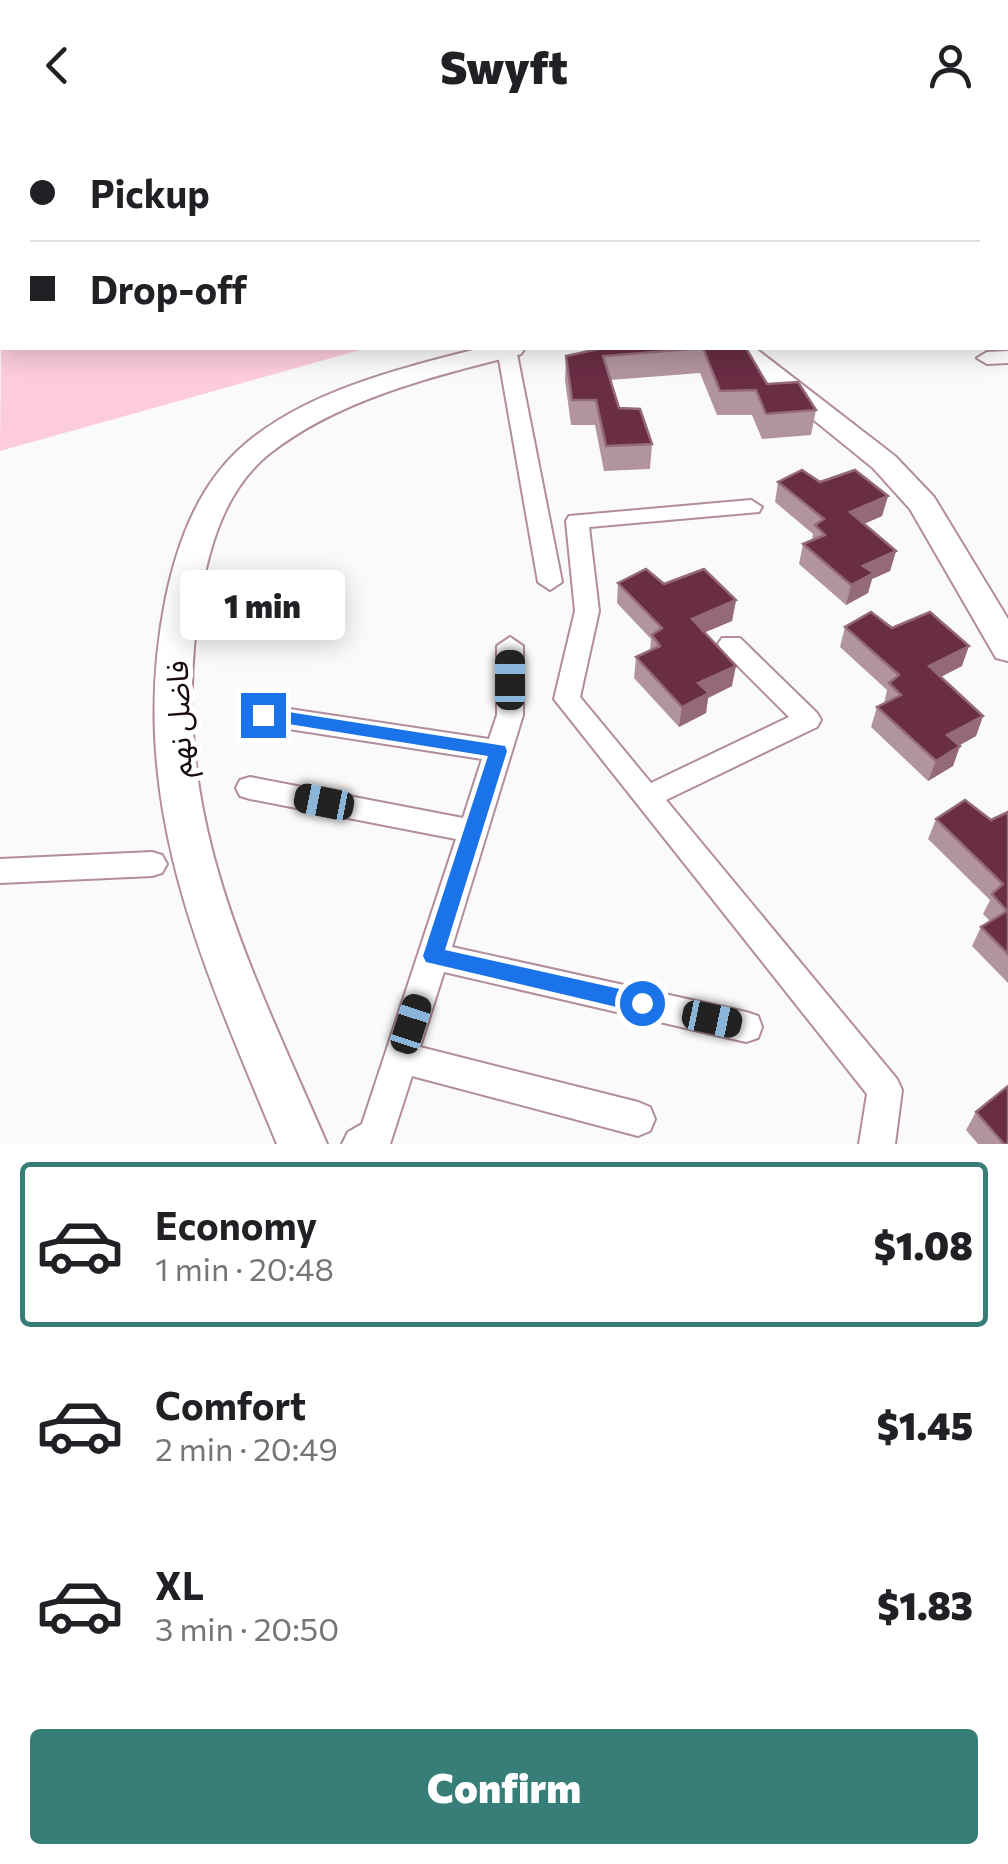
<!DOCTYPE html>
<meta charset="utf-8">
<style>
:root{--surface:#fff;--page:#f6f6f6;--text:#202124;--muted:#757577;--line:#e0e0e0;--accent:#377e79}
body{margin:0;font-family:Commissioner,"Noto Sans Arabic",sans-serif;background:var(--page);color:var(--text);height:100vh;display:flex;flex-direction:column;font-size:38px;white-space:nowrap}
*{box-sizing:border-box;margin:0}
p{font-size:32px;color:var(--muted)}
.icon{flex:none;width:55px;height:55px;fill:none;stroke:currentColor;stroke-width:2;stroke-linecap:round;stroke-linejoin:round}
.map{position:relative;height:1014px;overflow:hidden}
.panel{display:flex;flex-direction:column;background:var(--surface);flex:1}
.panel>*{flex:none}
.top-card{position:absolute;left:0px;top:0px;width:1010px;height:220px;box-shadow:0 5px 25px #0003;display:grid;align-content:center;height:220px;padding:0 30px;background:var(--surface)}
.end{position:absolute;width:45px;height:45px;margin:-22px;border:12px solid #1a73e8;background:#fff;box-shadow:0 0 0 5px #fff}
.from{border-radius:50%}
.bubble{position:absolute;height:70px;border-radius:10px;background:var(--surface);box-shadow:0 5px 25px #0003;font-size:32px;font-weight:800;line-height:70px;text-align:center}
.car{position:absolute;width:30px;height:60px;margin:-30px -15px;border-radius:12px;box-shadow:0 0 8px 2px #0007;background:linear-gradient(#222 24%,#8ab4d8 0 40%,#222 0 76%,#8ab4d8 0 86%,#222 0)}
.top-card b{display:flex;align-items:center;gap:35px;height:95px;font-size:38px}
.top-card b+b{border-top:2px solid var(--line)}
.top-card i{width:25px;height:25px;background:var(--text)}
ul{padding:18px 0 0;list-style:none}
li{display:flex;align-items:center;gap:30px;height:165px;margin:0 20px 15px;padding:0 10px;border:5px solid transparent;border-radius:10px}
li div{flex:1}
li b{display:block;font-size:38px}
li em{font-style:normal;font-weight:800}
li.active{border-color:var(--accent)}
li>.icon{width:90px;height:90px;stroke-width:1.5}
.action{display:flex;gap:20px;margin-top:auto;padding:20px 30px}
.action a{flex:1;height:115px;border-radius:10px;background:var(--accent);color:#fff;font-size:40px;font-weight:800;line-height:115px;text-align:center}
header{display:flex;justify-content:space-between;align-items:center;height:130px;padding:0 30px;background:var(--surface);font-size:45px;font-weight:800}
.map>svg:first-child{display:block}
</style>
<header><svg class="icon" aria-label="back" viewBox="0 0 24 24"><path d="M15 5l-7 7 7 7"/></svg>Swyft<svg class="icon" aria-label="person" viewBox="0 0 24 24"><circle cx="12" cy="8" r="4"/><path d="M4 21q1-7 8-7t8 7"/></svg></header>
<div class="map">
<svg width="1008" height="1014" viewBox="0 0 1008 1014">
<rect width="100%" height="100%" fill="#fafafa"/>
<g fill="#fcccdb">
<polygon points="0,0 290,0 293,2 2,2 0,91"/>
<polygon points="2,123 2,218 367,218 0,321"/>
</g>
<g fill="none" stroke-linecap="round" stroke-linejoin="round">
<g stroke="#b18e99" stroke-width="4">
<g id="street">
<polygon points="812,0 826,0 828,2 813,2"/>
<polygon points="497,218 516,219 562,452 550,460 538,452"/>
<polygon points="1008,221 1008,233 987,234 977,228 987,222"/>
<polygon points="751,370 762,377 759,382 589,397 599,481 580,567 651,653 789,587 722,520 718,514 722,508 740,508 817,583 821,590 817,597 666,670 897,949 902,960 895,1014 859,1014 867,964 554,569 575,481 566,391 569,386"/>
<polygon points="510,507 523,516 523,585 452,817 746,882 758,886 762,897 758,908 746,912 444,842 420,917 638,972 650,977 655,989 650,1001 638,1006 412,946 390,1014 342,1014 348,1002 362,994 456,709 250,669 240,666 236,658 240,650 250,647 463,688 482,629 263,595 254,592 250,585 254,578 263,575 489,609 497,585 497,516"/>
<polygon points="152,722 162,725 167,734 162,743 152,746 0,753 0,729"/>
</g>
</g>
<g stroke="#b18e99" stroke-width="4">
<g id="secondary">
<polygon points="562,0 582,0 584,2 563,2"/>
<path d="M481,218H525L521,224C435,246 340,268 269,324C227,358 210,412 201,464C164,675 246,826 327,1014H277C201,830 125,670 166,467C178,410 199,354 244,315C308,260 402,238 481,218Z"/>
<polygon points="725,218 755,218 895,326 934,367 1008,489 1008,531 996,528 910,379 873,338"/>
</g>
</g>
<use href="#street" fill="#fff" fill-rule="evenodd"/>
<use href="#secondary" fill="#fff" fill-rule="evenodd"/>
</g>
<g fill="#b2949f">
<polygon points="597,218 746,218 767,254 816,280 811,305 762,309 752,285 717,285 700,243 610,250 619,278 652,314 650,339 604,341 595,295 571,295 565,250 566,226 597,220"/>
<polygon points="778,352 820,352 888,366 882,386 864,394 896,421 890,441 872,449 868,463 846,475 799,434 803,414 812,410 813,404 775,372"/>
<polygon points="618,453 664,454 736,470 732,491 705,502 732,556 708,568 706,583 679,597 634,548 636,527 650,521 651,509 617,473"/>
<polygon points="845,497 892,498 962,536 941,547 983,586 976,606 960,615 953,636 928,651 871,597 877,577 884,574 887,560 840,517"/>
<polygon points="1008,682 1008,853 972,816 981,797 990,791 983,784 990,770 928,709 936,689 991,690"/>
<polygon points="976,982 1008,1014 978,1014 966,1000"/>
</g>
<g fill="#946a7b">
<polygon points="888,366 882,386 845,402 850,382"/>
<polygon points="896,421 890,441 872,449 868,463 846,475 851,455 863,436"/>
<polygon points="736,470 732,491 689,509 692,489"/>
<polygon points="969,516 962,536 922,556 929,536"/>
<polygon points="736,536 732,556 708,568 706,583 679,597 682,577 698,553"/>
<polygon points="983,586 976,606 940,626 947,605"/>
<polygon points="960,616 953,636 928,651 936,631"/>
</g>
<g fill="#692d44" stroke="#946a7b" stroke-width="2.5">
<polygon points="599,218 746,218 767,254 798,252 816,280 766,284 756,260 720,261 703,218 603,226 619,278 640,279 652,314 606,316 596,270 572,270 566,226 599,219"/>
<polygon points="802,340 820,352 855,340 888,366 850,382 896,421 863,436 874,443 851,455 803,414 825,405 815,395 824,389 778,352"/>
<polygon points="646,439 664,454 704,439 736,470 692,489 736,536 698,553 709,563 682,577 636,527 660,516 652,505 662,498 618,453"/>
<polygon points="871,482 892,498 930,482 969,516 929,536 983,586 947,605 960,616 936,631 877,577 901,565 889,553 899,545 845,497"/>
<polygon points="965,670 991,690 1008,682 1008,824 981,797 1007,781 992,764 1003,754 936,689"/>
<polygon points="1008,956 1008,1014 1004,1014 976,982"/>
</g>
<polygon fill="#1a73e8" points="263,578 505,616 507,621 445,820 642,864 649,867 652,873 649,880 642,883 426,832 423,826 488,626 257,589 254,585"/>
<g text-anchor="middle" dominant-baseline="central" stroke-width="10" stroke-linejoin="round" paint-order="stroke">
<g font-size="30" fill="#170b0f" stroke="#fff">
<text transform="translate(177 589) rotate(-92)">فاضل نهم</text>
</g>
</g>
</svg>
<i class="end from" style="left:642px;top:873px"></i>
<i class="end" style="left:263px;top:585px"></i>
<div class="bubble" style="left:180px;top:440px;width:165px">1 min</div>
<i class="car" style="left:510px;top:550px;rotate:0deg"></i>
<i class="car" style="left:324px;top:672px;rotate:281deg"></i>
<i class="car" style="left:712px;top:889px;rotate:102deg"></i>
<i class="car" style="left:411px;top:894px;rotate:18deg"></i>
<div class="top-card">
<b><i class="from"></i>Pickup</b>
<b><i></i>Drop-off</b>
</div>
</div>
<section class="panel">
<ul>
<li class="active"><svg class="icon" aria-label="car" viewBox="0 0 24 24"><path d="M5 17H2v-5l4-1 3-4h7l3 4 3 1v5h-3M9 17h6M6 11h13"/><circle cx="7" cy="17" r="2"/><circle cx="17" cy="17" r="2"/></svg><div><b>Economy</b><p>1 min · 20:48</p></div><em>$1.08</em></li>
<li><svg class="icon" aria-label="car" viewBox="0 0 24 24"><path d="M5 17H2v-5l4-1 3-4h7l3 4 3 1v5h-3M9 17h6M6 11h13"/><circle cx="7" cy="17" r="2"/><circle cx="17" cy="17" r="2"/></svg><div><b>Comfort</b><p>2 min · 20:49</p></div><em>$1.45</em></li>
<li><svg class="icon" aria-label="car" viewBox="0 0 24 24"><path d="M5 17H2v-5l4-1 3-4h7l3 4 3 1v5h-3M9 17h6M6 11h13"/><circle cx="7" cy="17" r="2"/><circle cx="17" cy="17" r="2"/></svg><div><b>XL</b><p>3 min · 20:50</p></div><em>$1.83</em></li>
</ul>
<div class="action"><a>Confirm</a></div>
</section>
